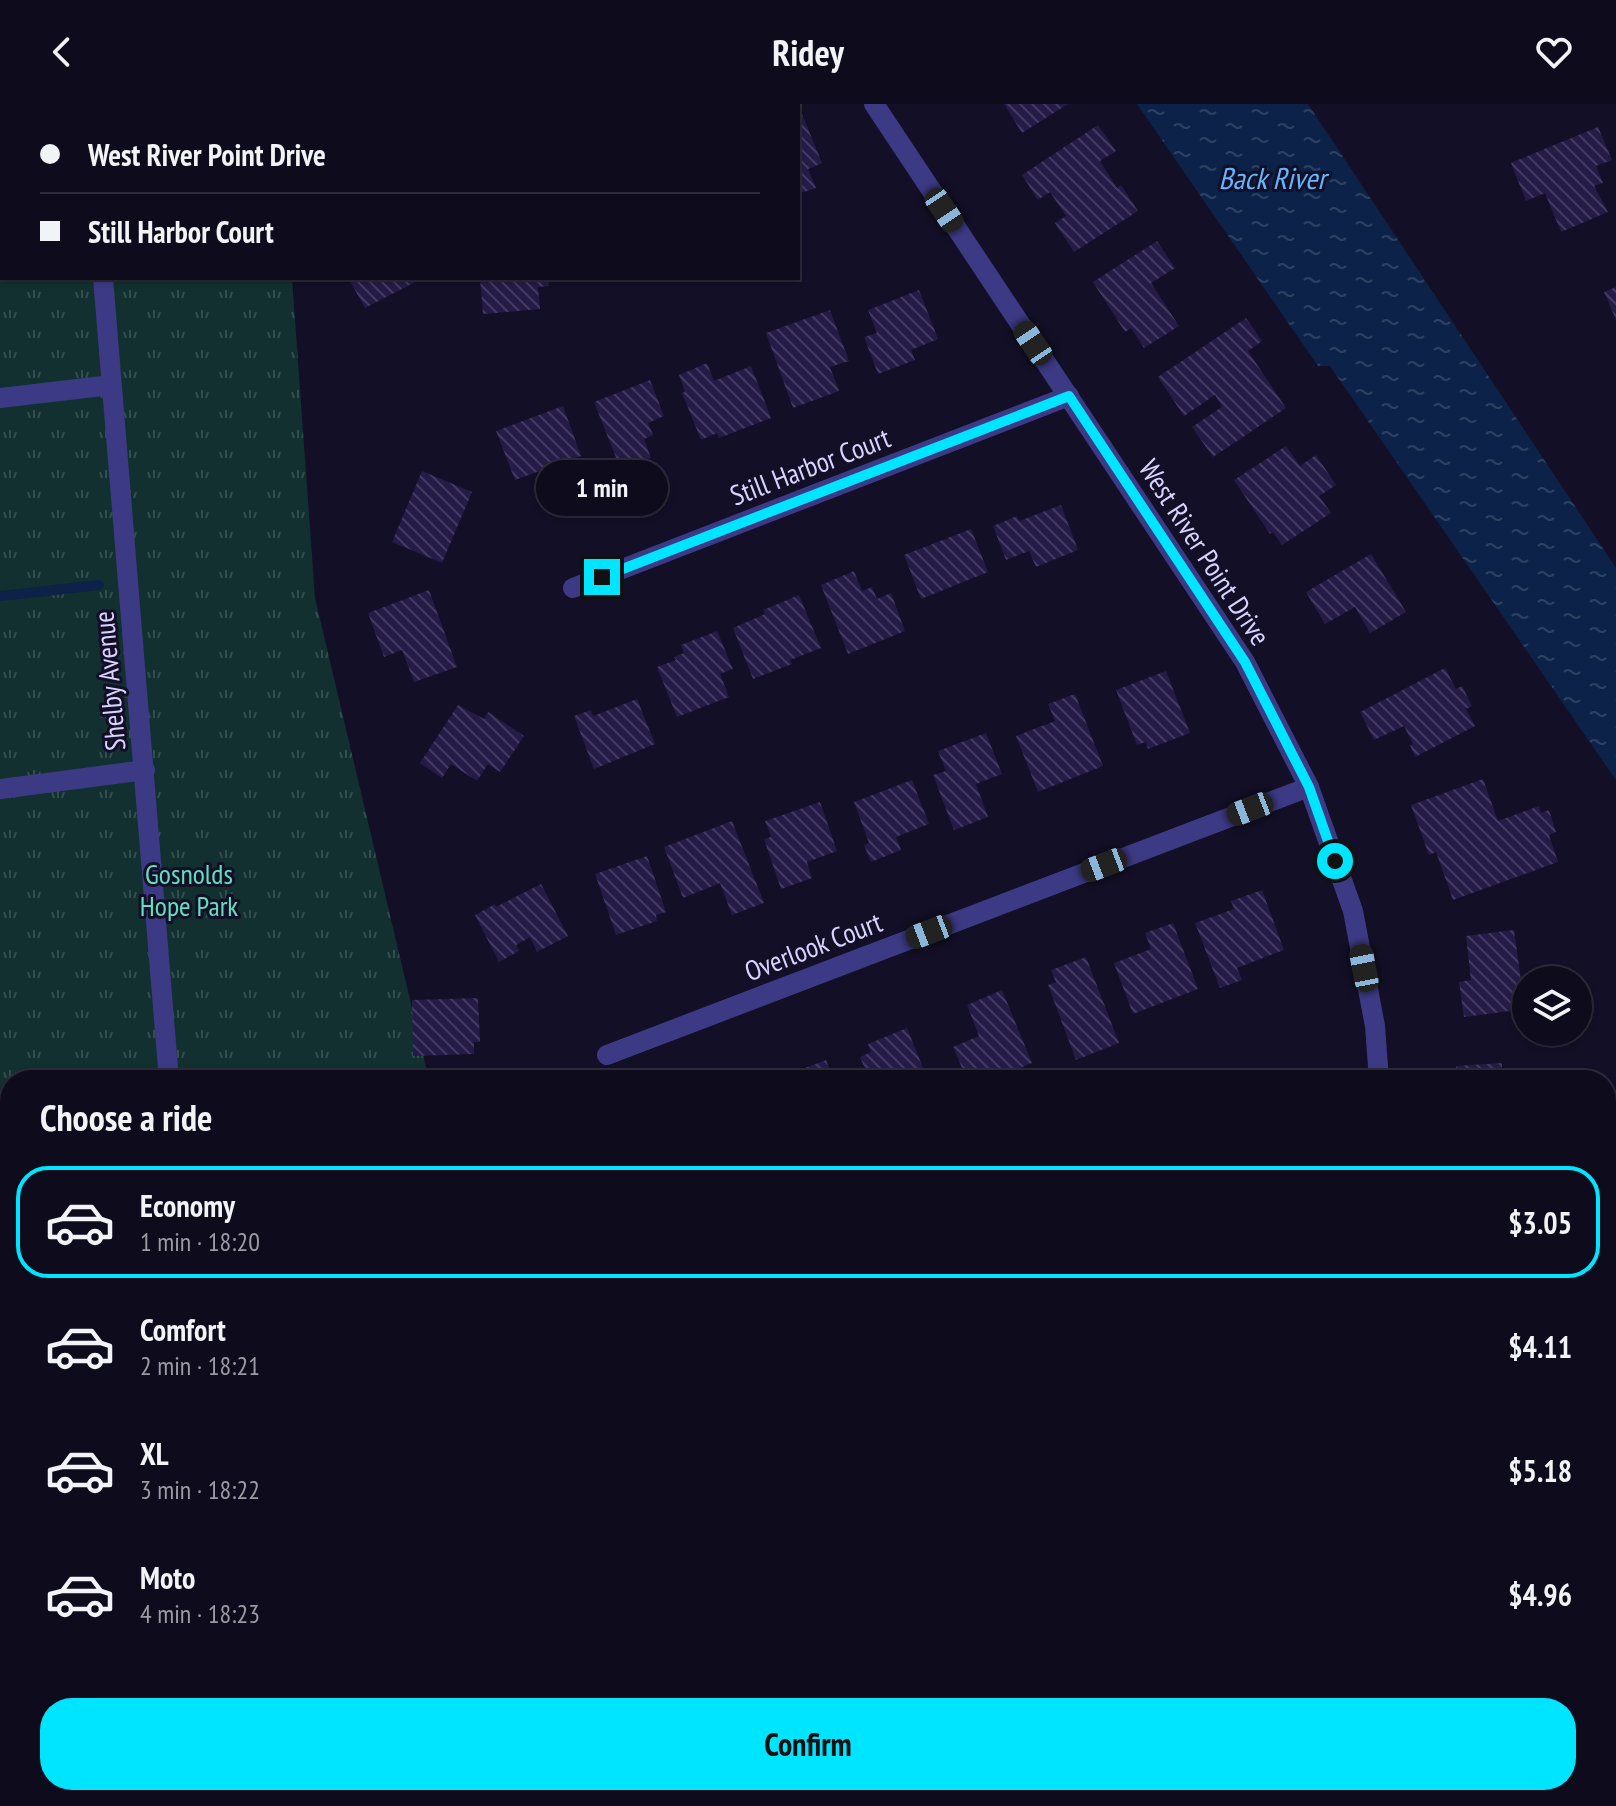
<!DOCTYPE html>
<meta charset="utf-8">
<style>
:root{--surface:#0e0b1c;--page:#171425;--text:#f1f3f6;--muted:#9b9ba3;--line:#2e2b3b;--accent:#00e5ff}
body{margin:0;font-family:"PT Sans Narrow",sans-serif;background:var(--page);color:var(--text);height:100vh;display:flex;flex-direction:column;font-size:30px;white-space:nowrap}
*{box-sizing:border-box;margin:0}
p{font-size:26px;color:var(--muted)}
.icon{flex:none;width:44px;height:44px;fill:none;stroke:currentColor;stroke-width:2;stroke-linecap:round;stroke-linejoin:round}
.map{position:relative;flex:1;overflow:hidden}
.details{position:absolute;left:0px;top:966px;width:1616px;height:736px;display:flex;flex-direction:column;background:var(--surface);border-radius:32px 32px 0 0;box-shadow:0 2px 6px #0004,0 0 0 2px var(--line)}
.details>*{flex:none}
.hud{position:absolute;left:0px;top:0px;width:800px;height:176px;box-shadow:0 2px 6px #0004,0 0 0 2px var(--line);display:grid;align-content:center;height:176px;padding:0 40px;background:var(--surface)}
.controls{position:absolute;left:1512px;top:862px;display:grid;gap:16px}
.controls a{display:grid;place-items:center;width:80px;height:80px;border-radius:50%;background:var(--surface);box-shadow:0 2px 6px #0004,0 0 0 2px var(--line);font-size:40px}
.end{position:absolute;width:36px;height:36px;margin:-18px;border:10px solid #00e5ff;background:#111;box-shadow:0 0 0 4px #111}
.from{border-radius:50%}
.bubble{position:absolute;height:56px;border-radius:28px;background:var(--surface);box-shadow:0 2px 6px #0004,0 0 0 2px var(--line);font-size:26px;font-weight:700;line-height:56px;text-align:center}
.car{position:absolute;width:24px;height:48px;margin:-24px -12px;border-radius:10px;box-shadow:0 0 6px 2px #0007;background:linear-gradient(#222 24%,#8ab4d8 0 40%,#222 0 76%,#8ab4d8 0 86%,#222 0)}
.hud b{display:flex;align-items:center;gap:28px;height:76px;font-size:30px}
.hud b+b{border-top:2px solid var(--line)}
.hud i{width:20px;height:20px;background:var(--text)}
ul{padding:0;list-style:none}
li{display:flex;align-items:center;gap:24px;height:112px;margin:0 16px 12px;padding:0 24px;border:4px solid transparent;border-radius:32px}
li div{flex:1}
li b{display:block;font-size:30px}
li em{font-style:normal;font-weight:700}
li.selected{border-color:var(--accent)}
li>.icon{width:72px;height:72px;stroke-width:1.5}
h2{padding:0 40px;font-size:36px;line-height:96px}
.primary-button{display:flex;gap:16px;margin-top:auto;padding:16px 40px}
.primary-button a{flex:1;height:92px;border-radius:32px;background:var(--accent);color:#111;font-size:32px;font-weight:700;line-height:92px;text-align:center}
header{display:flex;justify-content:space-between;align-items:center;height:104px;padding:0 40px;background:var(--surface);font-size:36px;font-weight:700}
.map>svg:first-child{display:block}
</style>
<header><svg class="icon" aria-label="back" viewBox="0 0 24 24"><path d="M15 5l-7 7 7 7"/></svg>Ridey<svg class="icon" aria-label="heart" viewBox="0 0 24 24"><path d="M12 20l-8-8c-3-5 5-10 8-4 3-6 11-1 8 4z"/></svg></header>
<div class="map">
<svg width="1616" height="1702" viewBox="0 0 1616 1702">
<defs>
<pattern id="park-tufts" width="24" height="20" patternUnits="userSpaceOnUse" patternTransform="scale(2)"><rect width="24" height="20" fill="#12302f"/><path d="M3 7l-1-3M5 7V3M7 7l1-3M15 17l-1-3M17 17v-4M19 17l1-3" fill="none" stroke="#344d4e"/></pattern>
<pattern id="water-ripples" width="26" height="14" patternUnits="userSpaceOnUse" patternTransform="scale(2)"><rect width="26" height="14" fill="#0c2248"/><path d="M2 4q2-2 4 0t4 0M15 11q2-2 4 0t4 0" fill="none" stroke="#2f4163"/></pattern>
<pattern id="building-back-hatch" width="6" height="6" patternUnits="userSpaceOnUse" patternTransform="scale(2)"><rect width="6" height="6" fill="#241b47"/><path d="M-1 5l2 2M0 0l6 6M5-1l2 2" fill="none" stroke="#433b63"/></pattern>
</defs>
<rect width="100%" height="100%" fill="#130f26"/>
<polygon fill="url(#park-tufts)" points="0,0 279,0 279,2 2,2 2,174 292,174 315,494 429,976 10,976 10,1692 600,1692 603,1702 0,1702"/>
<g fill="url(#water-ripples)">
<polygon points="1137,0 1308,0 1616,464 1616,676 1330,262 1318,262"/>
<polygon points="1616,1308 1616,1466 1607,1465"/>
</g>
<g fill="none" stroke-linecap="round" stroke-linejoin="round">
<g stroke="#0c2248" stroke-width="10">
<polyline points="0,109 2,108"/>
<polyline points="0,492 99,481"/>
<polyline points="0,1273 10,1271"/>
<polyline points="0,1690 10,1686"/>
</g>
</g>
<g fill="url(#building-back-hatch)">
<polygon points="798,0 822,59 808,65 816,84 798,90"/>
<polygon points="1004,0 1068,0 1022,29"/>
<polygon points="1098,21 1116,47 1100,57 1117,84 1121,81 1138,107 1074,148 1055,119 1066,112 1050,88 1038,96 1022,71"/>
<polygon points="1598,23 1612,56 1596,62 1603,79 1594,82 1608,108 1561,128 1545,89 1526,97 1511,59"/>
<polygon points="1157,137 1175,164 1151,179 1179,222 1144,244 1131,224 1125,228 1093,178"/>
<polygon points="356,174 423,174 365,204 350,177"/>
<polygon points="480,174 548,174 549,182 538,183 540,205 483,210"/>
<polygon points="1616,183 1616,216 1604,188"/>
<polygon points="919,186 938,235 911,246 915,256 878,270 864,233 877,229 868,206"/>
<polygon points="830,206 849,257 830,263 839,287 793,304 766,229"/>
<polygon points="1246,214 1262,237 1248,247 1286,304 1213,353 1192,323 1222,303 1215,291 1184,312 1158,273"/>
<polygon points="707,259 714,277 751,262 771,314 719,334 717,329 701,336 682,289 685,288 679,271"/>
<polygon points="650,276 664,312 648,319 653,331 644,335 651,354 621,366 594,298"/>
<polygon points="563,302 581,352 515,376 496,327"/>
<polygon points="1286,342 1300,362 1316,351 1336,381 1319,392 1331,409 1282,441 1273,428 1270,430 1234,376"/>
<polygon points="422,367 472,388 442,459 392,438"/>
<polygon points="1061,401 1078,446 1036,463 1029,447 1006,456 993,422 1017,412 1019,417"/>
<polygon points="971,425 988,468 921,495 904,451"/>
<polygon points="1371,450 1406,508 1370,529 1355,503 1325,520 1306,488"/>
<polygon points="854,467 862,487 872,483 877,495 891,489 905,527 848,550 821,481"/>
<polygon points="429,486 457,563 414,578 402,546 384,553 368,509"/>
<polygon points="799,491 821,544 790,556 792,560 753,575 733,524 765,510 763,506"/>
<polygon points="717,527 733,565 720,570 729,593 677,613 657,563 676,556 674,553 684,549 681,541"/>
<polygon points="1445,564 1456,585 1462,582 1472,602 1466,605 1475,622 1415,653 1410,641 1413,640 1404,622 1374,636 1360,608"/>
<polygon points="1166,567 1190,629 1148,645 1146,638 1137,641 1116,586"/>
<polygon points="1075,590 1103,662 1038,688 1016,632 1055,617 1048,600"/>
<polygon points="637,595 655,640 594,665 574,612 591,606 593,612"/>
<polygon points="458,601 484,615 488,608 524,632 500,668 488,660 477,677 451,660 442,674 420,659"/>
<polygon points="986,629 1002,670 976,680 988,713 954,726 933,671 946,667 938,647"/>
<polygon points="1483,675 1498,717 1539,702 1541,709 1549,706 1556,728 1549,731 1558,758 1453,796 1436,748 1429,751 1411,701"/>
<polygon points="912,676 929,720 896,733 901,746 871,758 864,741 869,739 854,698"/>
<polygon points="820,698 837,747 807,758 812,774 781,785 764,735 771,733 765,717"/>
<polygon points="732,717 764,799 732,811 720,779 683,794 664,743"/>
<polygon points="647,752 666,808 656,811 657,817 616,831 595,770"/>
<polygon points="541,780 568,832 537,848 530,833 516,841 519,847 499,858 475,811 495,800 496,803"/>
<polygon points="1262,786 1284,846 1237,864 1242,876 1220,884 1195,819 1234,805 1231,797"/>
<polygon points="1173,819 1198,885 1133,910 1114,859 1151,845 1145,829"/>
<polygon points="1514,826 1525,905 1464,913 1459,878 1471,876 1466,832"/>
<polygon points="1086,853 1119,939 1076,956 1048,881 1056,878 1051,866"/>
<polygon points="1002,886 1032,959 991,976 967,976 953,943 979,932 967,901"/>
<polygon points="478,894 480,938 474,938 474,950 413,952 412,896"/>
<polygon points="907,924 928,976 870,976 860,953 871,948 868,940"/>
<polygon points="826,956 834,976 797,976 794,968"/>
<polygon points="1502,959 1502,969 1522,968 1522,976 1456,976 1456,962"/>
<polygon points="1227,965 1232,976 1201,976"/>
<polygon points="1607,1675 1616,1676 1616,1702 1604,1702"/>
<polygon points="1340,1692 1392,1692 1393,1702 1341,1702"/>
</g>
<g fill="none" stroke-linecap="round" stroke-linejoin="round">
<g stroke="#3d3a85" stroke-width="20">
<polyline points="90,0 90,2"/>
<polyline points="874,0 1245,558 1309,683 1353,807 1375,922 1379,976"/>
<polyline points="578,2 583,0"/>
<polyline points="103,174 169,976"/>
<polyline points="0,294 111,281"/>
<polyline points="573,484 1069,292"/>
<polyline points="0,685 145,666"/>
<polyline points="607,951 1309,683"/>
<polyline points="0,1075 10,1073"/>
<polyline points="0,1468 10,1466"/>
<polyline points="227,1692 227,1702"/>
<polyline points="1490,1692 1491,1702"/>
</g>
</g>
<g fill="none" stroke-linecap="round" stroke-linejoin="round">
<polyline stroke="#00e5ff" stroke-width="10" points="602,473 1069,292 1245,558 1309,683 1335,757"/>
</g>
<g text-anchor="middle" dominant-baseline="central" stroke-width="6" stroke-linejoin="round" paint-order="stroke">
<g font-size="28" fill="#d9d4ff" stroke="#130f26">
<text transform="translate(810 362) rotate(-21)">Still Harbor Court</text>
<text transform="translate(1205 448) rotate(57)">West River Point Drive</text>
<text transform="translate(109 577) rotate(-95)">Shelby Avenue</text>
<text transform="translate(813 842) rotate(-21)">Overlook Court</text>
</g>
<g font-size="28" fill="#5fe0c0" stroke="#130f26">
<text x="189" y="769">Gosnolds<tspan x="189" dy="32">Hope Park</tspan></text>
</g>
<g font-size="30" font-style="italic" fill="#62b6ff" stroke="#130f26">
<text x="1272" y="73">Back River</text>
</g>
</g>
</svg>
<div class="controls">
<a><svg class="icon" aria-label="layers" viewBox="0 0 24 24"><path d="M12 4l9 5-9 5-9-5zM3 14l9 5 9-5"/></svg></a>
</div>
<i class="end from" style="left:1335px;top:757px"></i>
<i class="end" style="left:602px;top:473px"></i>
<div class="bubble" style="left:536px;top:356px;width:132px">1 min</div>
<i class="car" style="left:944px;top:106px;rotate:146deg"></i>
<i class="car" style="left:1033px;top:239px;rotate:326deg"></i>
<i class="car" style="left:1250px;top:705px;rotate:249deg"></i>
<i class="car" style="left:1104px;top:761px;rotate:249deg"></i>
<i class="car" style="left:929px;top:828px;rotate:249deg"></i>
<i class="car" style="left:1364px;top:864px;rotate:349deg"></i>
<div class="hud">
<b><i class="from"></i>West River Point Drive</b>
<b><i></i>Still Harbor Court</b>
</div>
<section class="details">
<h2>Choose a ride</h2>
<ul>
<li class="selected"><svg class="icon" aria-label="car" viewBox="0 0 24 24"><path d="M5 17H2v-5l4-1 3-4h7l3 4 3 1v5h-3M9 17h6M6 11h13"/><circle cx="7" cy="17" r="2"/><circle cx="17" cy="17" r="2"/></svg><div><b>Economy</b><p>1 min · 18:20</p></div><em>$3.05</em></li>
<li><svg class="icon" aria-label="car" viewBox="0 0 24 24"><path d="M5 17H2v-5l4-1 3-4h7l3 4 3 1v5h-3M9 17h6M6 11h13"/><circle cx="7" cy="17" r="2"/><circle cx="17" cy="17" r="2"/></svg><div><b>Comfort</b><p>2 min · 18:21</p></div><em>$4.11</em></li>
<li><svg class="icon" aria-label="car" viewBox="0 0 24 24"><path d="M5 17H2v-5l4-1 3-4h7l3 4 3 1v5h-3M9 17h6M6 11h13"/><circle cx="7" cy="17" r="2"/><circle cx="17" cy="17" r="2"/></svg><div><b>XL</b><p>3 min · 18:22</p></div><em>$5.18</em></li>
<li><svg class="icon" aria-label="car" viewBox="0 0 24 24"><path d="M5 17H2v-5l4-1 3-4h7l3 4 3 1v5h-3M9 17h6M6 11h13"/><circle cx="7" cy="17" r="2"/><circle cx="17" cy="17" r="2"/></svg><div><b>Moto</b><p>4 min · 18:23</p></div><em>$4.96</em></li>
</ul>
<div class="primary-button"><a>Confirm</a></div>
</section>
</div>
